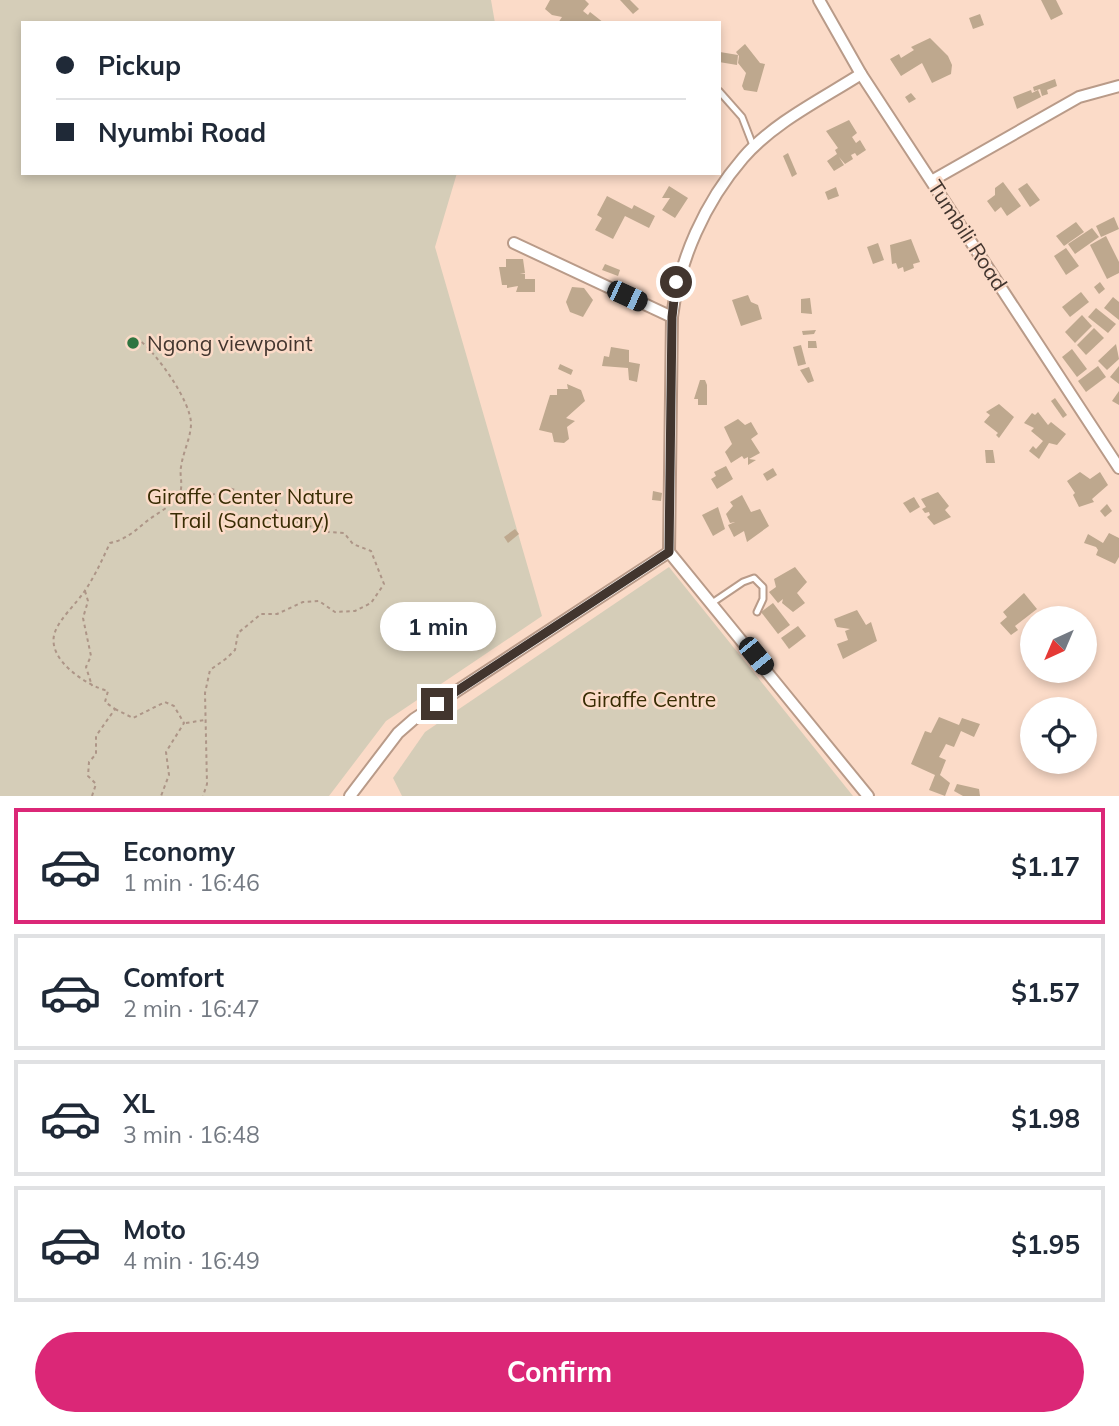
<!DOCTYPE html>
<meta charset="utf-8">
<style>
:root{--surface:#fff;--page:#f6f6f7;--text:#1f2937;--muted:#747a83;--line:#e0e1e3;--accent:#db2777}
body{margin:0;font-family:Mulish,sans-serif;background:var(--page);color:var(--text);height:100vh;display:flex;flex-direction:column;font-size:26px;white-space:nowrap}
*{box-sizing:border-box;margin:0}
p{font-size:23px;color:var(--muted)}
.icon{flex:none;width:38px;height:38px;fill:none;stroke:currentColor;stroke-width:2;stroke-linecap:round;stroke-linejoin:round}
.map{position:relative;height:796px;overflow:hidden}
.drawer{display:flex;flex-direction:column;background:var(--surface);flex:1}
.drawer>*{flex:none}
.banner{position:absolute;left:21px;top:21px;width:700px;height:154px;border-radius:0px;box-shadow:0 4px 10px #0003;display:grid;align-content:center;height:154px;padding:0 35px;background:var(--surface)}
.needle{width:46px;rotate:224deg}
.tools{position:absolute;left:1020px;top:606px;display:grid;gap:14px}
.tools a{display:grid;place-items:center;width:77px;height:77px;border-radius:50%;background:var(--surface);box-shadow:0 4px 10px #0003;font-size:35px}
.end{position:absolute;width:32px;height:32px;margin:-16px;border:9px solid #42352e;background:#fff;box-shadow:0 0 0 4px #fff}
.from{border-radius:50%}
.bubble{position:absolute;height:49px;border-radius:24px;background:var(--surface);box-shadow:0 4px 10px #0003;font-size:23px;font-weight:700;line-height:49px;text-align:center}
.car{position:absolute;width:21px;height:42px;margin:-21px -10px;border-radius:9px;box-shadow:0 0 5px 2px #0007;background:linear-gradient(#222 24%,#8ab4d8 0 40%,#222 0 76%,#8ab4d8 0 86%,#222 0)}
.banner b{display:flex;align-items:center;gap:24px;height:66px;font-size:26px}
.banner b+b{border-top:2px solid var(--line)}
.banner i{width:18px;height:18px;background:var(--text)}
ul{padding:12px 0 0;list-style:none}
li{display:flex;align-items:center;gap:21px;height:116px;margin:0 14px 10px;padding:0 21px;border:4px solid var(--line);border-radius:0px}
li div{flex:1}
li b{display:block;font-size:26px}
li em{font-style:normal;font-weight:700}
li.current{border-color:var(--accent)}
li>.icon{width:63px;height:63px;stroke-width:1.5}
.action{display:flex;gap:14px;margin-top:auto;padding:14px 35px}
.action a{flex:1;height:80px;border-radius:42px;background:var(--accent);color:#fff;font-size:28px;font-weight:700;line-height:80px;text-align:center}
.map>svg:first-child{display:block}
</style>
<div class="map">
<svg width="1119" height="796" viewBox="0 0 1119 796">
<rect width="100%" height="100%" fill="#fbdbc8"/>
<g fill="#d5cdb8">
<polygon points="0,0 491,0 495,23 23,23 23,173 457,173 435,247 542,616 386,721 329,796 0,796"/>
<polygon points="669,567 853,796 402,796 393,778 425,732"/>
</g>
<g fill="#bea88e">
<polygon points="550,0 585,0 589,4 583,11 588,15 590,12 604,23 558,23 562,17 552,15 545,9"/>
<polygon points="620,0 630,0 639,9 633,14"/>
<polygon points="1041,0 1056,0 1063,14 1051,20"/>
<polygon points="980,14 984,25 973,29 969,18"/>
<polygon points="930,38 948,56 952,65 951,74 932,83 922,63 901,76 890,59 899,54 901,58 914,50 911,47"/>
<polygon points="745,44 760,63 765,64 757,92 744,90 742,86 746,73 738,63 739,56 736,52"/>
<polygon points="720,52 738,55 737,65 719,62"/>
<polygon points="1055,79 1057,86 1047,90 1048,94 1042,96 1040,89 1034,91 1033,87"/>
<polygon points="1031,90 1032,93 1038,90 1041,97 1017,109 1013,97"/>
<polygon points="911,93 916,99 909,103 905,97"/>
<polygon points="849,120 857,133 852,137 856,143 860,140 866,150 857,156 855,153 851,155 853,159 845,164 839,157 844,165 834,171 827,161 837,154 835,150 838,148 826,131"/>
<polygon points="788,153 797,174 792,177 783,156"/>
<polygon points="1003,182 1021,206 1007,216 1001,207 995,212 987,201 995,195 995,188"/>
<polygon points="1027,183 1040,200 1030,207 1018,189"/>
<polygon points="669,186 688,198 675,218 662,210 670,198 662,198"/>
<polygon points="836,187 839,196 828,200 825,192"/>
<polygon points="607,196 632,209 634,205 655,216 649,228 625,216 613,239 595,230 602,218 597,215"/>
<polygon points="1114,217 1119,229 1101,237 1096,226"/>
<polygon points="1076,222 1084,232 1064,246 1056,236"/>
<polygon points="1092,228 1099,237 1075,254 1068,244"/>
<polygon points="1106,236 1119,262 1119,273 1107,279 1090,245"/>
<polygon points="911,239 920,262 913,264 914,268 904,272 903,267 898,269 896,263 892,264 890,245"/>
<polygon points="878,243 884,260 873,264 867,247"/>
<polygon points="1066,248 1079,266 1066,275 1054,256"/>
<polygon points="506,259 523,259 525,273 520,274 525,274 525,279 535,279 535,292 516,292 518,286 507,288 507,285 502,285 499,267 506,267"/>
<polygon points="605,264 620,270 618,276 602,270"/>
<polygon points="1100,282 1105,289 1099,294 1094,287"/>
<polygon points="572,287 584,288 593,300 583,317 570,312 566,302"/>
<polygon points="1081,292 1089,302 1070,317 1062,307"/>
<polygon points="748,295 751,302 758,305 762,319 741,326 732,300"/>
<polygon points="1113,297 1119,302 1119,320 1104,308"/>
<polygon points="810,298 812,314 801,313 801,299"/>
<polygon points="1096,308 1116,324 1108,333 1088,317"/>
<polygon points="1082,315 1092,326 1075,343 1065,332"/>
<polygon points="1094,328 1104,338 1086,355 1077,345"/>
<polygon points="816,330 814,334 803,335 802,331"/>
<polygon points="808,341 816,341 817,348 808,348"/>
<polygon points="1116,344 1119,359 1107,370 1098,361"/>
<polygon points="801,345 806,364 798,366 793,347"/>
<polygon points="611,347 629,350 629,362 640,364 637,382 629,380 628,368 602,366 604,356 609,357"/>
<polygon points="1072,349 1087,369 1077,377 1062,357"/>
<polygon points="560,364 573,370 571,375 558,369"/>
<polygon points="1098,366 1106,377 1086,392 1078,381"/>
<polygon points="1119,366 1119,384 1110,377"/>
<polygon points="809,367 814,381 808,383 800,370"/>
<polygon points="700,380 705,380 707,385 707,405 698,405 698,399 694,399"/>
<polygon points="567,384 581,390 585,401 566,418 575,421 567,427 569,439 564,443 554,442 552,433 539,430 550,395 557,395 557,389 568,389"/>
<polygon points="1119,391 1119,405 1112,401"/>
<polygon points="1055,398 1067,415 1063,418 1051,401"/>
<polygon points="999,404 1014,417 999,438 996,435 998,433 984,422 990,415 986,412"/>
<polygon points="1038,412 1048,425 1051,422 1066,434 1057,445 1049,443 1039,459 1029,451 1033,446 1036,449 1043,441 1031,431 1034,428 1024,423 1032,413 1035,415"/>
<polygon points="738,419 745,425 751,422 758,434 751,439 760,453 749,459 756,460 748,465 748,457 744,459 742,456 731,463 725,452 732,444 724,427"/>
<polygon points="985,450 993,450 995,463 986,463"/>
<polygon points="726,466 733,479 717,489 711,479 716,476 714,472"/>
<polygon points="773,468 777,475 767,481 763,474"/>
<polygon points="1080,472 1090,479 1100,472 1108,485 1092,499 1094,502 1079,507 1073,495 1075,493 1067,481"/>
<polygon points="653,491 662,493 661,501 652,500"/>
<polygon points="938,492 949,506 945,510 951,517 934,525 927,517 930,515 929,512 925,513 922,509 926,507 921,499"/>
<polygon points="742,495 751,512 760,509 769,526 747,542 744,531 734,537 728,525 735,522 730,523 726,514 733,506 730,502"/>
<polygon points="914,497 920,507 910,513 903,503"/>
<polygon points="1107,504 1112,511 1105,517 1100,511"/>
<polygon points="718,507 725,529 713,536 702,515"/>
<polygon points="515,529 519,534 508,543 504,537"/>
<polygon points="1109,533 1119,538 1119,557 1115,564 1096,555 1098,550 1096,547 1084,543 1088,534 1103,543"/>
<polygon points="795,567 807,582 797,593 805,603 793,612 782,603 783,599 778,603 769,592 776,587 774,579"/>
<polygon points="1024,593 1037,609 1015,626 1018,630 1011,635 1000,623 1007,617 1003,612"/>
<polygon points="773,603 790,625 778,634 761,612"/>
<polygon points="857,610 866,625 871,622 877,641 843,659 837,644 848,640 845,631 850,629 837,627 834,619"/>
<polygon points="798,626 806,636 789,649 781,638"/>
<polygon points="939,717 959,725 962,718 980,724 974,737 961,731 954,747 946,744 944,748 939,757 946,760 940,775 950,783 945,796 929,790 935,775 911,764 925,731 931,733"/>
<polygon points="957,784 979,789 980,796 963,796 954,791"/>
</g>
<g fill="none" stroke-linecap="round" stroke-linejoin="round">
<g stroke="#b99b89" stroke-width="9">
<g id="service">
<polyline points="719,91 742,117 754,148"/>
<polyline points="712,603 743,582 754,578 763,587 763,599 757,612"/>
</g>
</g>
<g stroke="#b99b89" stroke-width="14">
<g id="minor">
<polyline points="819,0 861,74 1119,468"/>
<polyline points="933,180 1079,97 1119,86"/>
<polyline points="514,243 672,317"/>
<path d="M669,552L672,317C679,260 705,202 743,158C774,122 822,99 861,74"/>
<polyline points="669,552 868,796"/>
<polyline points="350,796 398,733 414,719 669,552"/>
</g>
</g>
<g stroke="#ad9587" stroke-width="2" stroke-dasharray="3.5 3.5" stroke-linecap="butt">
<path d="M178,497C183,498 190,501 195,501C215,500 224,478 242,495H270L278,515L284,523L300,522L307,527L320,525L328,532L344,533L353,544L371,551L384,584L371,603L355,611L335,612L319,601L303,602L277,614H261L238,633L235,650L227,658L210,670L205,693L207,784L203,796"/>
<polyline points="85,591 88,601 83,618 91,656 86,667 92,686"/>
<polyline points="115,709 133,718 165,702 174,706 184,723 166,752 169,775 161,796"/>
<polyline points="186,723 205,720"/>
<path d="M92,796L96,784L88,776L89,762L96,754V736L115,709L105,702L108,691C87,686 45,659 55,632C60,618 76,604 84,592C95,576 102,560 110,543C125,540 135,531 147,521C156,514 170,507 177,498C185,488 179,477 181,467C183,452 190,440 191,425C192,402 155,351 138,339"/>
</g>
<use href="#service" stroke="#fff" stroke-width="5"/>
<use href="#minor" stroke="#fff" stroke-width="10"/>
</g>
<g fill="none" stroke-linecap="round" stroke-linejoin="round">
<polyline stroke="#42352e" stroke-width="9" points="437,704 669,552 672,317 676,282"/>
</g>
<circle fill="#2f7540" stroke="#fbdbc8" stroke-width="2.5" cx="133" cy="343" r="7"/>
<g text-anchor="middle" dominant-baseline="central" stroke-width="5" stroke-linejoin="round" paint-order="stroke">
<g font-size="21" fill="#42352e" stroke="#fbdbc8">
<text transform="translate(968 235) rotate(57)">Tumbili Road</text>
</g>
<g font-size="21" fill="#42352e" stroke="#fbdbc8" text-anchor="start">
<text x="147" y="343">Ngong viewpoint</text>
</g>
<g font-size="21" fill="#382c03" stroke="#fbdbc8">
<text x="250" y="496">Giraffe Center Nature<tspan x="250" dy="24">Trail (Sanctuary)</tspan></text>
<text x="649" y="699">Giraffe Centre</text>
</g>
</g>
</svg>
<div class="tools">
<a><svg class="needle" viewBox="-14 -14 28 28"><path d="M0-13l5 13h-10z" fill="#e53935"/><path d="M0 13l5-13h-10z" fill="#747a83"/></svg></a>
<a><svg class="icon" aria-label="locate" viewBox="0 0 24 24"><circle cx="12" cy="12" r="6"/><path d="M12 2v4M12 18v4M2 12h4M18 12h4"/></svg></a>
</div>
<i class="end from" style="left:676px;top:282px"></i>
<i class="end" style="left:437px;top:704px"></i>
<div class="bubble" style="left:380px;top:602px;width:116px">1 min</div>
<i class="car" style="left:627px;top:296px;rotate:115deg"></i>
<i class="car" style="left:756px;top:656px;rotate:141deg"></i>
<div class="banner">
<b><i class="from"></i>Pickup</b>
<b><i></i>Nyumbi Road</b>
</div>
</div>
<section class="drawer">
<ul>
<li class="current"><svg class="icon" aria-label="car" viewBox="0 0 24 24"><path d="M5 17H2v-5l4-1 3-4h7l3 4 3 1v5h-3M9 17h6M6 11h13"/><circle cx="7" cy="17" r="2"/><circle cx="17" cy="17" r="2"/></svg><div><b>Economy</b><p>1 min · 16:46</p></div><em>$1.17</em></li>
<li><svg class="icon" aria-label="car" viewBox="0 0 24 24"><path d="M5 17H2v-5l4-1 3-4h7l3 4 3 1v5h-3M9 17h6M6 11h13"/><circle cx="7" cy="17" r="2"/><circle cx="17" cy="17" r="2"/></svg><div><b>Comfort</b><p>2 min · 16:47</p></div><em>$1.57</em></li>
<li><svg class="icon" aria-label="car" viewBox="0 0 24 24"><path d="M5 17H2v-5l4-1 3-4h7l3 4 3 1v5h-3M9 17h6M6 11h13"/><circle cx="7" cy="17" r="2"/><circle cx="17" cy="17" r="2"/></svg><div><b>XL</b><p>3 min · 16:48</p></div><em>$1.98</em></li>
<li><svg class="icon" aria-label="car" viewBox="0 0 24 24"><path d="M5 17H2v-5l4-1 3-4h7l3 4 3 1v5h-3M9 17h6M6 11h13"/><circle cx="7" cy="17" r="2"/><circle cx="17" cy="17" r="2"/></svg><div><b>Moto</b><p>4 min · 16:49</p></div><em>$1.95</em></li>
</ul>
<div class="action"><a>Confirm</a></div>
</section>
